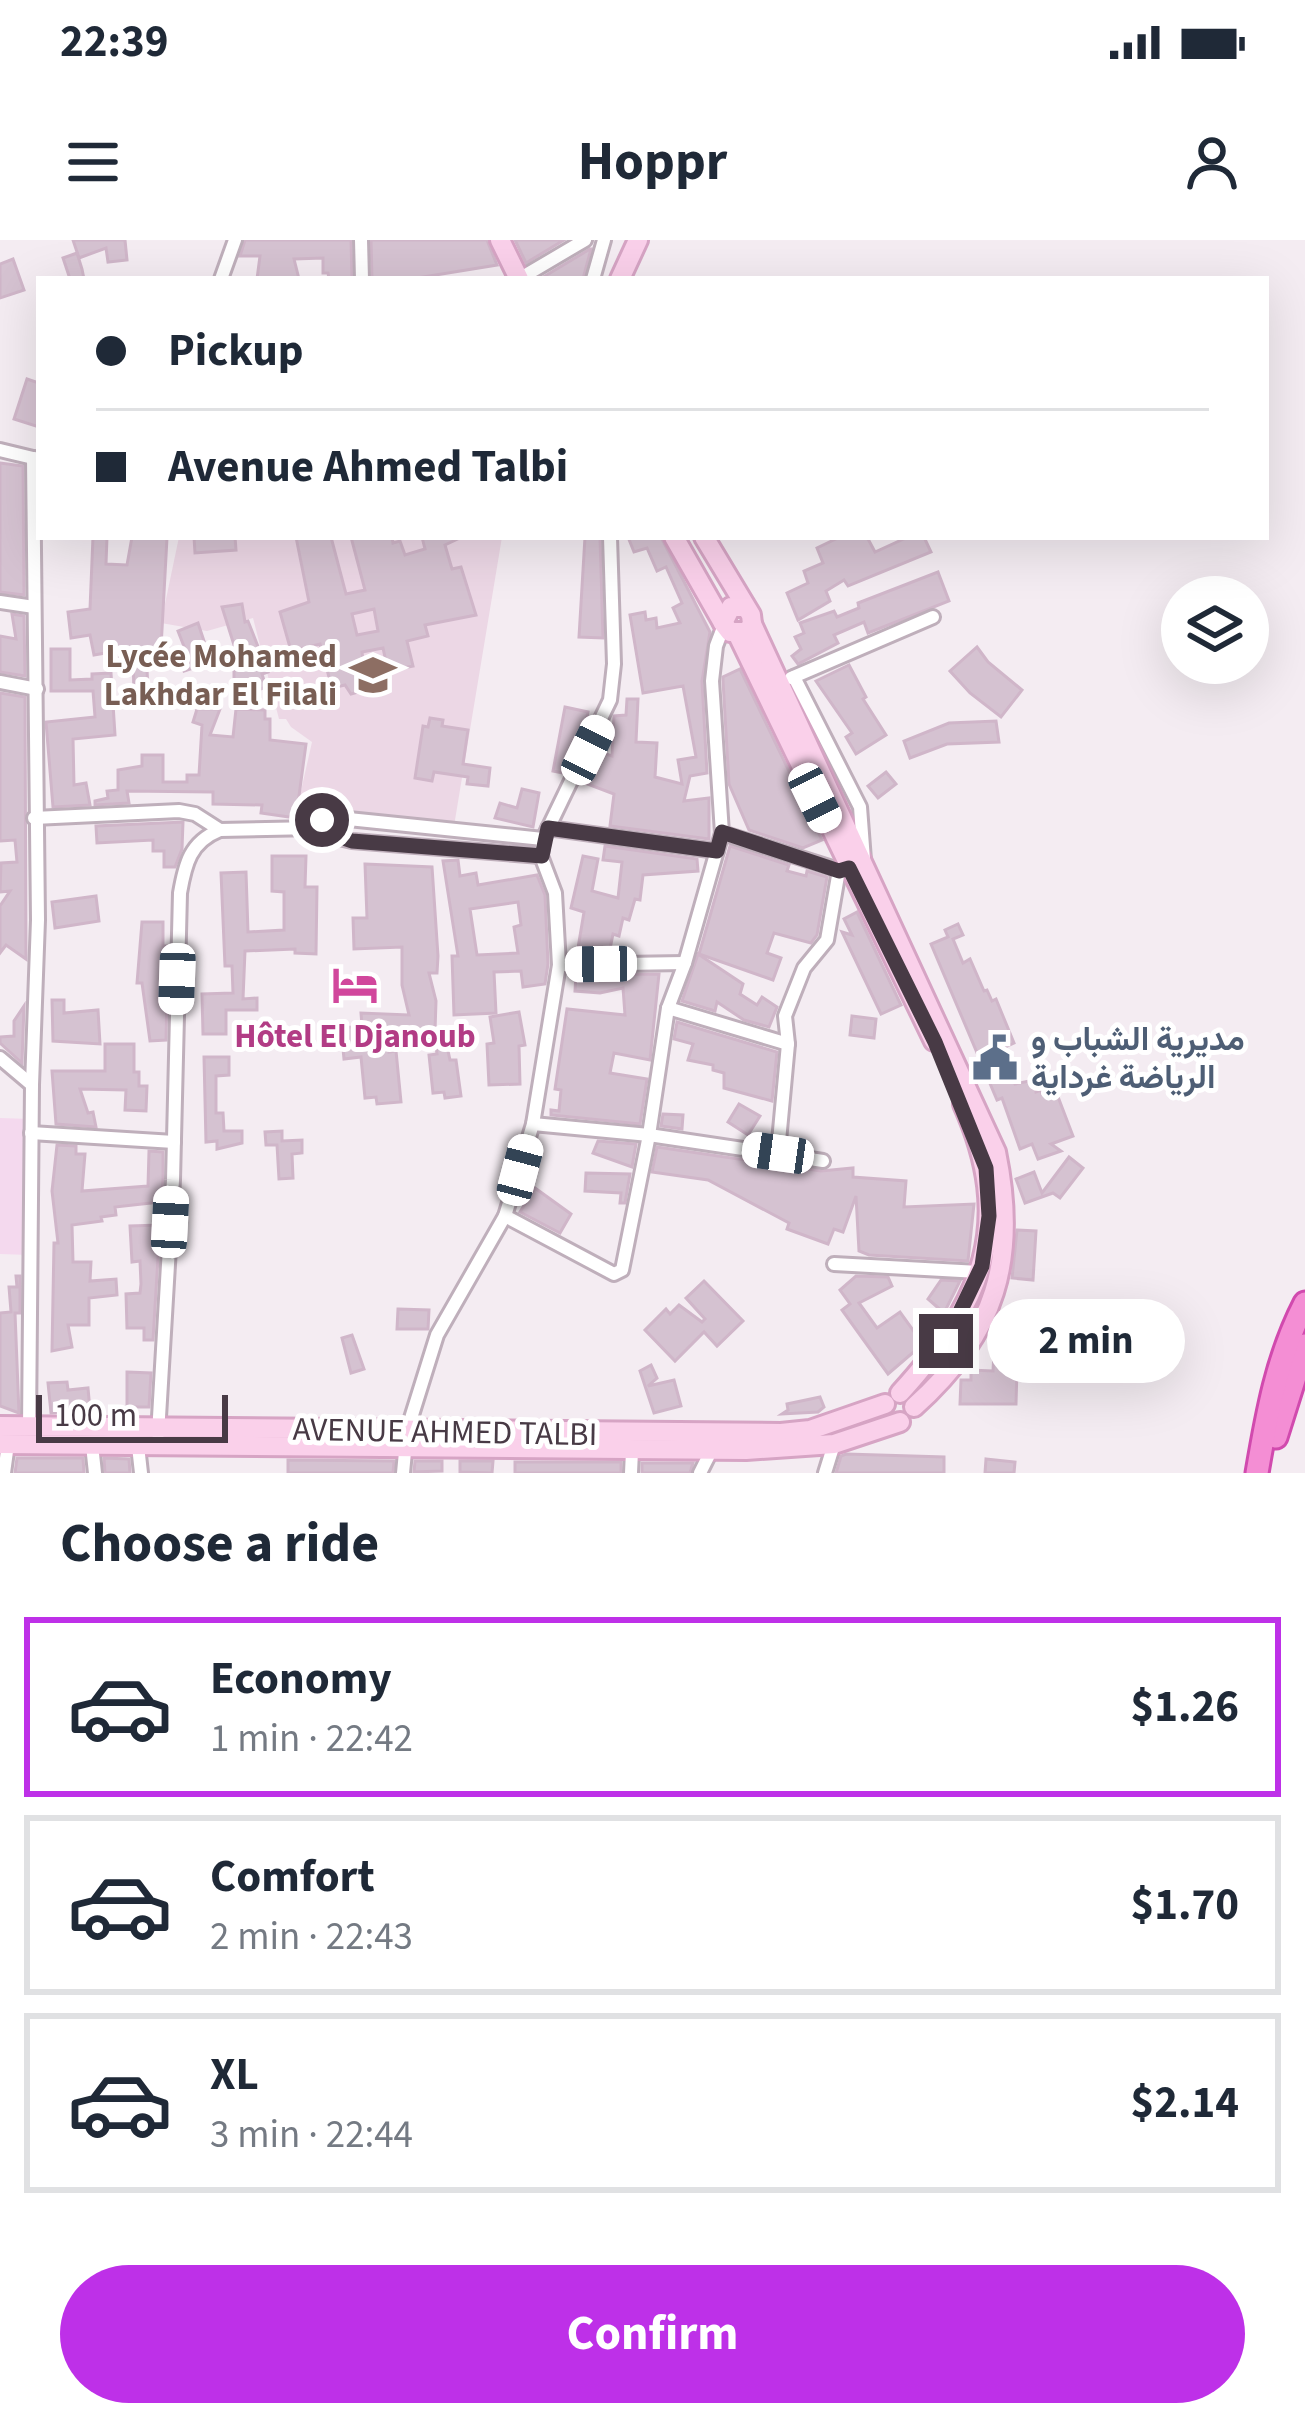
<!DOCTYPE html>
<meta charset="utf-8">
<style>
:root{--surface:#fff;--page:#f2f2f3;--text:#1f2937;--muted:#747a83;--line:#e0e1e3;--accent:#be30e8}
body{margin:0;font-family:"Source Sans 3",Vazirmatn,sans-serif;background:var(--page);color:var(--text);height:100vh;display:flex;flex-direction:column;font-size:45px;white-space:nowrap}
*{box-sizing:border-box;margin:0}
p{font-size:39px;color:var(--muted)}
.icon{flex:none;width:66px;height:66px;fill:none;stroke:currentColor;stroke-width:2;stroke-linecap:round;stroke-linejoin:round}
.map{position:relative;height:1233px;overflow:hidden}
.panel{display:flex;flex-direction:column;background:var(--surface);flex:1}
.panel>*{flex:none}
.hud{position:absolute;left:36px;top:36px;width:1233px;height:264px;border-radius:0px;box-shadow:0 12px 48px #0002;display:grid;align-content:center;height:264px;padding:0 60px;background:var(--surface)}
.tools{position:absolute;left:1161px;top:336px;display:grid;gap:24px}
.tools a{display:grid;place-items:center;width:108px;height:108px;border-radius:50%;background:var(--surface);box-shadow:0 12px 48px #0002;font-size:60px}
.scale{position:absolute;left:36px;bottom:30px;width:192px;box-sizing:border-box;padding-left:12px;border:6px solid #483a45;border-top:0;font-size:33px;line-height:42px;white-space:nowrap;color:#483a45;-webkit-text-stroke:9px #fff;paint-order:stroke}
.end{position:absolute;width:54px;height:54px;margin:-27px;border:15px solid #483a45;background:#fff;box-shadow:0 0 0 6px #fff}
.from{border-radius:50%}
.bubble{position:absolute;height:84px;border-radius:42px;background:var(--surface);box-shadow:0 12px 48px #0002;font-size:39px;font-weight:700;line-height:84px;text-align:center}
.car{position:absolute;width:36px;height:72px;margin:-36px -18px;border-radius:15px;box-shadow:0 0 9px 3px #0007;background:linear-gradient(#fff 24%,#345 0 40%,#fff 0 76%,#345 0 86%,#fff 0)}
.hud b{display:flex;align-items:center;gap:42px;height:114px;font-size:45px}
.hud b+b{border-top:3px solid var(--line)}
.hud i{width:30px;height:30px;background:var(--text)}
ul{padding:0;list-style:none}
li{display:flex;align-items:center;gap:36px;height:180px;margin:0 24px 18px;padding:0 36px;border:6px solid var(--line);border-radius:0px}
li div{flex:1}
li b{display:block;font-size:45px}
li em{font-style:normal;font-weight:700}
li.current{border-color:var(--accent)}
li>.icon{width:108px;height:108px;stroke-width:1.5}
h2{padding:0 60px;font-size:54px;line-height:144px}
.action{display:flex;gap:24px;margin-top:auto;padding:24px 60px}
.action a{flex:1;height:138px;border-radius:72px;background:var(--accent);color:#fff;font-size:48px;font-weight:700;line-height:138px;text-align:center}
.status{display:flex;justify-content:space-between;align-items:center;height:84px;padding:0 60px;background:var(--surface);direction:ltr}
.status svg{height:33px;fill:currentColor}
header{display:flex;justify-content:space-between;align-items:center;height:156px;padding:0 60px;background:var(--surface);font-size:54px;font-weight:700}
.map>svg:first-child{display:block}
</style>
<div class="status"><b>22:39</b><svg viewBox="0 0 49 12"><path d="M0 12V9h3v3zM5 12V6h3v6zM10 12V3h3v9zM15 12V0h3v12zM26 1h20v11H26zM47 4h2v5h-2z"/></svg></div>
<header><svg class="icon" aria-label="menu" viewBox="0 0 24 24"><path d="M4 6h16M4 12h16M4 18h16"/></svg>Hoppr<svg class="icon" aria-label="person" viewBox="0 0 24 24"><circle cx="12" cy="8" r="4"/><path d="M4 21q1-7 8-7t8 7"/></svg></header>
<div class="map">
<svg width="1305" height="1233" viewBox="0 0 1305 1233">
<rect width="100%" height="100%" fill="#f4ecf2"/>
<polygon fill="#f4d9ee" points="0,878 31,879 29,1015 0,1014"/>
<polygon fill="#ecd7e5" points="179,297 502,297 452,598 325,577 298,564 312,502 291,487 286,479 279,479 253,378 207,391 161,383"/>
<g fill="#d5c2d1" stroke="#d0b6c9" stroke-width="3" fill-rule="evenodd">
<polygon points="73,0 125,0 127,20 108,22 106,8 79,18"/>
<polygon points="245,0 351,0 352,39 329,39 328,33 323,33 323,18 294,19 299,39 257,39 260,16 240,16"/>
<polygon points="371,0 487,0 497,25 411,39 372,39"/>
<polygon points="515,0 564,0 526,23"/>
<polygon points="591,9 583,39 540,39 590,9"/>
<polygon points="77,13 82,29 84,39 70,39 63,18"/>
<polygon points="13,19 24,50 0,58 0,24"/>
<polygon points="27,139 39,143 39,187 14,179"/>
<polygon points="0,223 23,226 24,355 0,352"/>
<polygon points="93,297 107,297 106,324 127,325 132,297 167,298 161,408 155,408 152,429 147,428 148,455 134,456 133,415 118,417 117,411 94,415 90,395 71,398 68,372 90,369"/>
<polygon points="194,297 235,297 236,310 195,313"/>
<path d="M296,297H331L346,354L365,350L351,297H392L393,303L400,301L405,315L425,309L422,297H462L445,305L452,329L461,327L476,375L425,385L428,396L407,401L413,426L388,431L383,408L362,412L366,450L351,454L345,445L332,448L320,404L291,411L280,372L309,362ZM374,369L378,391L357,395L352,374Z"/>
<polygon points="585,297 600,297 603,398 579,397"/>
<polygon points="628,297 661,297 710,392 702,441 707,533 690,536 684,561 709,558 709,599 610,586 614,554 582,542 597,511 612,516 614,476 626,475 627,459 638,459 636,502 657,503 655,537 682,544 678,520 696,517 683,446 643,453 630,375 645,372 646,380 656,378 657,388 680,383 673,368 682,363 666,327 657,331 647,308 634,312"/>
<polygon points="840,297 867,297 875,312 908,297 924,297 931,312 848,346 844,340 826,351 830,361 798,380 787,353 808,343 804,331 823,323 817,308"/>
<polygon points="938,332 949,361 868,393 864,382 834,395 838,403 798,424 792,416 801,409 795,397 804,393 800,383 834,371 837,377 859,368 858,363"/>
<polygon points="242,364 245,382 248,381 268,432 262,434 266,447 234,459 234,426 240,424 222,367"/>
<polygon points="12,374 24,376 25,436 0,432 0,396 16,399"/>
<polygon points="198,383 204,401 197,403 205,424 184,431 177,411 185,409 178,391"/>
<polygon points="977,407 988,422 1022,450 1001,477 970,453 950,431"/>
<polygon points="51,409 70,409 70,440 92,439 92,434 111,433 115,495 73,499 74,545 86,543 90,565 53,567 46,482 95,477 93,451 51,451"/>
<polygon points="849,425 866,457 863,459 886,495 856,514 846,497 852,493 816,441"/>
<polygon points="740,429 822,600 803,608 749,590 729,544 723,441 723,437"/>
<polygon points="0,453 25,457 26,719 6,705 0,713 0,666 10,651 0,652 1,623 17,622 15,600 0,601"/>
<polygon points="565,467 588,472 585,487 563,533 553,531"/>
<polygon points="197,469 220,469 210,495 233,497 236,469 265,470 265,479 270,479 270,500 306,504 296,578 261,573 262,565 213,564 213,552 127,551 129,563 95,565 95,561 108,558 107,551 118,550 118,530 142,526 142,515 163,515 163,542 187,542 187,535 199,535 202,485 193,482"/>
<polygon points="430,478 443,480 442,486 468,490 463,524 490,528 488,546 467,544 468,537 434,532 432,541 415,538 423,486 428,487"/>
<polygon points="996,481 999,502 947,504 910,518 904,501 949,483"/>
<polygon points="886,532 896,544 878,558 868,546"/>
<polygon points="522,549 539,553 533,587 495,578 500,563 517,568"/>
<polygon points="183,582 182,609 175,627 164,627 164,611 153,611 153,600 97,603 96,586"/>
<polygon points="605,606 697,619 698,631 643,635 640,660 635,659 629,680 623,678 619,696 613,694 609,714 577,714 584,672 571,668 583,616 598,619 592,651 618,658 622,622 603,620"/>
<polygon points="730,606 789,625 787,631 806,636 807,631 827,637 817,695 811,703 774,693 767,713 781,718 773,740 699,714"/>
<polygon points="272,616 306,616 305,647 317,647 316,714 295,713 295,709 245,711 243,759 257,758 257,770 226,770 226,794 203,794 202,754 233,753 232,726 225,726 221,633 246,632 248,692 284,690 284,652 272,651"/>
<path d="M458,620L460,636L476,633L478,645L537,635L545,655L548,724L545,744L523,747L521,731L494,732L496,773L454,775L452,716H458L443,621ZM518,662L521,685L514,687L518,713L477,715L470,669Z"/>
<polygon points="365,624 432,627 438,716 437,733 429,733 436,761 435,791 387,789 389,812 396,811 401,862 377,864 376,857 365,858 361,817 344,819 341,788 362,786 361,773 409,775 402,745 402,707 354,709 353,678 367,678"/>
<polygon points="96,656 99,681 55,688 52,662"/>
<polygon points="857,672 901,765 881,774 842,692 852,695 844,679"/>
<polygon points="142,682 163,682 163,706 168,706 166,800 150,801 142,743 137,743"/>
<polygon points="958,684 963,695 953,699 963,723 970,719 984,751 987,750 992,761 996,759 1014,803 999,810 1015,844 1034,840 1036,852 1041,850 1042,854 1055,849 1073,896 1051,904 1061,911 1038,919 1032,904 1020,909 1002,858 997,860 931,704 948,697 945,690"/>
<polygon points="698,714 743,744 740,754 757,765 762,757 777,767 769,787 744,780 717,762 715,771 682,761"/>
<polygon points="659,734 650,820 614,813 610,833 647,839 640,884 551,875 551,870 559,871 561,850 555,849 567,769 625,775 623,748 600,753 575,751 576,735"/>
<polygon points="52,760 64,760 64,773 98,770 100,804 53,801"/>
<polygon points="24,766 22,823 0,803 0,797 14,796 14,781"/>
<polygon points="519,772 525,805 519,806 520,844 489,845 487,804 494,803 490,777"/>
<polygon points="852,776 876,779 874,798 850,795"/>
<polygon points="677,782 777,812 772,861 724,848 724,833 713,830 713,825 688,820 693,804 674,799"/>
<polygon points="445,797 450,820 456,820 461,856 445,858 444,852 433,853 429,815 437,814 435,799"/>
<polygon points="105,804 134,804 134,832 139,832 139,846 147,846 146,871 125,870 126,850 80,849 88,873 93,872 96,887 56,884 52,831 105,831"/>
<polygon points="204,817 229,817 229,835 216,836 216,873 223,873 224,891 242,891 242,903 217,909 217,901 206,902"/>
<polygon points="739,864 760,876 748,895 728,882"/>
<polygon points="663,874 683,875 682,889 661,886"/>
<polygon points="282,891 282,901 302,900 302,913 292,914 293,938 279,939 277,905 266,905 265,892"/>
<polygon points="598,901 636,904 632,927 593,913"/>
<polygon points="57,905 76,906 76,914 85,914 82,951 148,946 149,911 163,912 163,940 161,966 160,962 115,967 116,975 101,977 102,981 72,985 73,1022 91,1022 90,1041 116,1039 117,1055 89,1058 89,1085 68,1085 72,1107 52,1111 54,1003 58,1003 52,951"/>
<polygon points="657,907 821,931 853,928 853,937 906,941 904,967 974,964 968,1021 869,1015 859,1011 856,956 843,992 834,989 828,1004 787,989 789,983 708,940 652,932"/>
<polygon points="1069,917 1083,928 1060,958 1053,953 1025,963 1016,939 1034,932 1042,953"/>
<polygon points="586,933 630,934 625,963 620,963 621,953 585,951"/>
<polygon points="535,948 571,974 560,993 520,972"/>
<polygon points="160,985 153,1100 144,1100 144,1088 127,1088 126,1054 140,1053 141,1044 140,1021 132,1022 130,986"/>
<polygon points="1017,990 1036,991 1033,1040 1012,1038"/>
<polygon points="16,1036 20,1036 20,1073 15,1073 19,1173 0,1166 0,1073 11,1072 9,1047 17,1047"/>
<polygon points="856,1036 888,1037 892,1046 859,1063 877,1088 900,1072 923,1104 888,1134 842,1070 850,1064 840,1050"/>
<polygon points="941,1040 960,1041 944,1073 928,1059"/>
<polygon points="704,1041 743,1081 717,1106 704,1092 675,1121 645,1090 666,1069 670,1074 679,1065 702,1082 705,1079 686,1058"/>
<polygon points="398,1069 429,1070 428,1089 397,1089"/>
<polygon points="995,1092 1018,1094 1016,1164 960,1164 961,1140 971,1140 971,1130 993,1131"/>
<polygon points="352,1095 364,1129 351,1133 342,1098"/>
<polygon points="651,1125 657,1138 648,1146 674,1140 681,1166 654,1173 640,1131"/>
<polygon points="127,1132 151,1133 149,1167 127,1167"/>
<polygon points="67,1142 68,1150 88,1148 90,1170 51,1173 48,1143"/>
<polygon points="820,1157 824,1167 818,1172 782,1174 788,1170 787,1164"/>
<polygon points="846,1214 944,1217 944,1233 836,1233 841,1216"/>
<polygon points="17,1218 83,1218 84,1233 15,1233"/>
<polygon points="104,1218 129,1219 130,1233 105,1233"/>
<polygon points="986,1219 1015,1222 1014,1233 985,1233"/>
<polygon points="288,1220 394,1221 393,1233 288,1233"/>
<polygon points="415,1221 442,1221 442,1231 414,1232"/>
<polygon points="460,1221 493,1221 492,1233 460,1232"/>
<rect x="515" y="1222" width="106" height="11"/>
<polygon points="642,1223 693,1223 690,1233 642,1233"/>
</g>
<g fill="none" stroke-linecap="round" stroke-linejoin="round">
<g stroke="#bfafbb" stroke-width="18">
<g id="minor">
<polyline points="361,0 362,39"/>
<polyline points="221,39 235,0"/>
<polyline points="519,39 585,0"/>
<polyline points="593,39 604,0"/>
<polyline points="0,210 33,218"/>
<polyline points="0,362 34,367"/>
<polyline points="794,437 860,567 864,620"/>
<polyline points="791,438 933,377"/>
<polyline points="0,442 37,449"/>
<polyline points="34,578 179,571 195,574 220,590"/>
<polyline points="315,588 329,577 543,599"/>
<polyline points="548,588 717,611"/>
<polyline points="722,593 839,630 847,629"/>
<polyline points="559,725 685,723"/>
<polyline points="668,768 788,804"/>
<polyline points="0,818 32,845"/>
<polyline points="533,884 649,895 823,921"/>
<polyline points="31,893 174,902"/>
<polyline points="778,912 788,804 785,776 804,728 827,700 839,630"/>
<polyline points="505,976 614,1034 622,1030 649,895 668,768 685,723 722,593 712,441 716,406 724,385"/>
<polyline points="834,1024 979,1032"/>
<polyline points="29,1188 32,845 38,680 33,218 39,219"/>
<path d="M158,1194L173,940L180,653C185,624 190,602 220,590L315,588L326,595L352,601L541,616"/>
<polyline points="92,1205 95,1233"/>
<polyline points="138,1206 141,1233"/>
<polyline points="4,1233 8,1204"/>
<polyline points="403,1233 407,1191 437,1095 505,976 533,884 559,725 555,653 541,616 543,599 610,460 614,424 610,297"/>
<polyline points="631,1233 632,1211"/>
<polyline points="700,1233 714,1205"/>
<polyline points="825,1233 834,1204"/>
</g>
</g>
<g stroke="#d6a4c4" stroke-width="24">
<g id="secondary">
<polyline points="500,0 519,39"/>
<polyline points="620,39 638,0"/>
<polyline points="674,297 723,383"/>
<polyline points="704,297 751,375 752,384 747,392 730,392 723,383 731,367 745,367"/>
<path d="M752,384L996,912C1018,1019 996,1094 914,1167"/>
<polyline points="738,395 934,801"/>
<path d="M900,1153C983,1062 1016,983 963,864"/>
<polyline points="0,1186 781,1193 810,1190 885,1164"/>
<polyline points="0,1204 746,1210 834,1204 900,1182"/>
</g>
</g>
<g stroke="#d14aae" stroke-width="27">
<g id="trunk">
<polyline points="1276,1197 1305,1105"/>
<path d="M1257,1233C1267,1174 1277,1117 1305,1063"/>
</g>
</g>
<use href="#minor" stroke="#fff" stroke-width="12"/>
<use href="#secondary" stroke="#fad0ea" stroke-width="18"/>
<use href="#trunk" stroke="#f48ed4" stroke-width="21"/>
</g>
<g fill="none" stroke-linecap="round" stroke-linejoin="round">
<polyline stroke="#483a45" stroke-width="15" points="322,580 315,588 352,601 542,616 548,588 717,611 722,592 839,631 849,628 935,802 986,928 989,976 982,1026 946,1101"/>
</g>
<defs>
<g id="school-bare" transform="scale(3.6)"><path d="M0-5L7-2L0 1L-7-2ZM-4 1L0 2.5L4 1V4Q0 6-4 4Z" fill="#8d6e63" stroke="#fff" stroke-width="2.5" paint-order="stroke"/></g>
<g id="hotel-bare" transform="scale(3.6)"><path d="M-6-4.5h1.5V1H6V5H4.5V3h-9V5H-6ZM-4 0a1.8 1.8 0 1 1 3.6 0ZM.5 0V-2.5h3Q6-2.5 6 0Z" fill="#d1479c" stroke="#fff" stroke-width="2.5" paint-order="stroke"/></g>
<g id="civic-bare" transform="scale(3.6)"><path d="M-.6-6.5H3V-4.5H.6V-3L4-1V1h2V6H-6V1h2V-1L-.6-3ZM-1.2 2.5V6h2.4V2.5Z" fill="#5c6f8a" stroke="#fff" stroke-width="2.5" paint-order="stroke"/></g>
</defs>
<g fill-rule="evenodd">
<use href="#school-bare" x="373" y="435"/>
<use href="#hotel-bare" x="355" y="745"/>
<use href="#civic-bare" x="995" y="818"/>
</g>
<g text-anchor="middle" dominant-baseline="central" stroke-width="10" stroke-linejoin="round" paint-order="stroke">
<g font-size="33" font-weight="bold" fill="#785e54" stroke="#fff" text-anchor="end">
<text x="337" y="416">Lycée Mohamed<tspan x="337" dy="38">Lakhdar El Filali</tspan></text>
</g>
<g font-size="33" font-weight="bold" fill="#b23c85" stroke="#fff">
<text x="355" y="796">Hôtel El Djanoub</text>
</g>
<g font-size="33" font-weight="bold" fill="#4e5e75" stroke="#fff" text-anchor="start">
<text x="1031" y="799">مديرية الشباب و<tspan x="1031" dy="38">الرياضة غرداية</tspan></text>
</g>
<g font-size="33" fill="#483a45" stroke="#fff">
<text transform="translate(445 1192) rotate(1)">AVENUE AHMED TALBI</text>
</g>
</g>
</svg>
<div class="tools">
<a><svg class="icon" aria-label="layers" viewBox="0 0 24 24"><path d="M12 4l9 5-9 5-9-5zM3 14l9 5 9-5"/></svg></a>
</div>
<div class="scale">100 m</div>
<i class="end from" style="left:322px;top:580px"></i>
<i class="end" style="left:946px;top:1101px"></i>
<div class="bubble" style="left:987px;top:1059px;width:198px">2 min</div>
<i class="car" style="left:588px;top:510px;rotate:26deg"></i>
<i class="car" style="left:815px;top:558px;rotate:154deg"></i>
<i class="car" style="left:601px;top:724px;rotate:269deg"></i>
<i class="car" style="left:177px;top:739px;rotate:182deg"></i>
<i class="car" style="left:778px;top:913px;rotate:278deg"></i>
<i class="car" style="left:520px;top:930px;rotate:15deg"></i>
<i class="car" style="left:170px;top:982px;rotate:3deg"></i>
<div class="hud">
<b><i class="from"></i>Pickup</b>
<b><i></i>Avenue Ahmed Talbi</b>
</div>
</div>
<section class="panel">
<h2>Choose a ride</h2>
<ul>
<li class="current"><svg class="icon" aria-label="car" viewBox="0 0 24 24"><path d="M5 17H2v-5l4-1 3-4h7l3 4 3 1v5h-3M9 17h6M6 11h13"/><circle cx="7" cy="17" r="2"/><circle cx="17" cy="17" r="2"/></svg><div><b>Economy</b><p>1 min · 22:42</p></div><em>$1.26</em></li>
<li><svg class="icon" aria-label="car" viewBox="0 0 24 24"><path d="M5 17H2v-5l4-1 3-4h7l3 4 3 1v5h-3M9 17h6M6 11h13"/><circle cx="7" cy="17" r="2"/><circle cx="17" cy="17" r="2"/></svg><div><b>Comfort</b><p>2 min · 22:43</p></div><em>$1.70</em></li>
<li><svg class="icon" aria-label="car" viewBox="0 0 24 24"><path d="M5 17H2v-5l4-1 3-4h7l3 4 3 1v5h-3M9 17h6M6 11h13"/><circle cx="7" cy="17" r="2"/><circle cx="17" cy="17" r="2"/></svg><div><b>XL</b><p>3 min · 22:44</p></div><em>$2.14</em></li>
</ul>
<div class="action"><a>Confirm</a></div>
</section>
